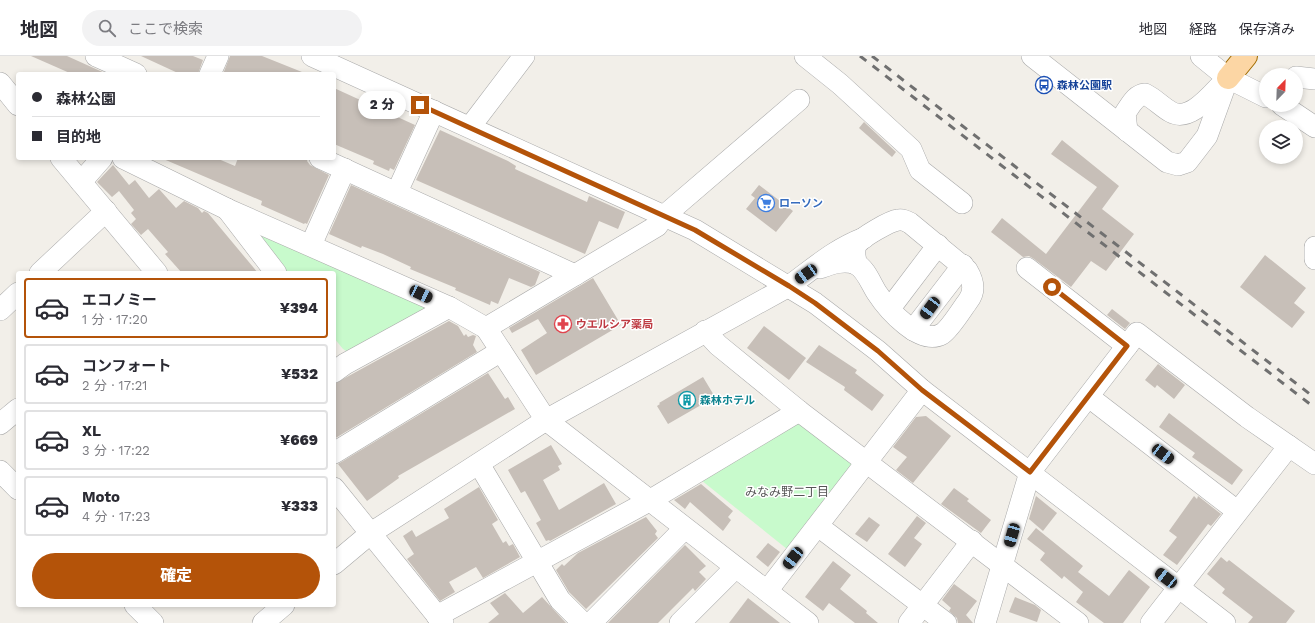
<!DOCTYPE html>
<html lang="ja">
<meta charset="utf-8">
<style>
:root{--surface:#fff;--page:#f2f2f3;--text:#2b2b33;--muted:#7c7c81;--line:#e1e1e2;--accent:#b45309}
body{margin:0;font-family:"Work Sans","Noto Sans JP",sans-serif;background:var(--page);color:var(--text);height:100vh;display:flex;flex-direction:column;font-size:15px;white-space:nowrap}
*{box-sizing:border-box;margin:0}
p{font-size:13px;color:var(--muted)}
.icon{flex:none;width:22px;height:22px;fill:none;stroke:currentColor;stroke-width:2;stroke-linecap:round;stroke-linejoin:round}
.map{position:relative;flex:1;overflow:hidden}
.panel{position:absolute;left:16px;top:215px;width:320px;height:336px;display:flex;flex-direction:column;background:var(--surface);border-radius:4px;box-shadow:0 2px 6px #0003}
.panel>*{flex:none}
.top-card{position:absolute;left:16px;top:16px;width:320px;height:88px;border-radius:4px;box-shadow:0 2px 6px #0003;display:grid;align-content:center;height:88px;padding:0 16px;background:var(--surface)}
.needle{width:26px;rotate:23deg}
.tools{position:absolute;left:1259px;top:12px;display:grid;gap:8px}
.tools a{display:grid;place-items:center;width:44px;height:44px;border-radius:50%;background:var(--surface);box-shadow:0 2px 6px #0003;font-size:20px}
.end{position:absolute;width:18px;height:18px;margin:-9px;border:5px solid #b45309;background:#fff;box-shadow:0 0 0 2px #fff}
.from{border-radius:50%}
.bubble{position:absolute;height:28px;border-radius:14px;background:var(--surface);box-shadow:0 2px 6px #0003;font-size:13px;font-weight:800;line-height:28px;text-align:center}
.car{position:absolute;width:12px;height:24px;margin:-12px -6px;border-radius:5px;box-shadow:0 0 3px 1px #0007;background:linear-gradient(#222 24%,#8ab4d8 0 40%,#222 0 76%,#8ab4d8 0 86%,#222 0)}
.top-card b{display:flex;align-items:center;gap:14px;height:38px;font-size:15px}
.top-card b+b{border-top:1px solid var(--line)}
.top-card i{width:10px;height:10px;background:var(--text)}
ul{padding:7px 0 0;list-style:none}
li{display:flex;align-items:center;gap:12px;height:60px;margin:0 8px 6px;padding:0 8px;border:2px solid var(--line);border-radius:4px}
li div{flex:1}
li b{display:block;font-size:15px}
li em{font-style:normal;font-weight:800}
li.selected{border-color:var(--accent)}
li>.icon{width:36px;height:36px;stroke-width:1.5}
.cta{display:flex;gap:8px;margin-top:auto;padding:8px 16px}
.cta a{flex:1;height:46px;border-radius:24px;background:var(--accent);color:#fff;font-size:16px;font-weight:800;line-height:46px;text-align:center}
header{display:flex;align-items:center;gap:24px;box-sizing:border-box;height:56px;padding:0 20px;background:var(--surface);border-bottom:1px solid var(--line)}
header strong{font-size:19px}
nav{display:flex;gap:22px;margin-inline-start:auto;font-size:14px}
.search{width:280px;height:36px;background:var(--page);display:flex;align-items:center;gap:10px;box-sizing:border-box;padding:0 14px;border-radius:22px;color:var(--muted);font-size:15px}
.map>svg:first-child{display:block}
</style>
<header>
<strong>地図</strong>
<div class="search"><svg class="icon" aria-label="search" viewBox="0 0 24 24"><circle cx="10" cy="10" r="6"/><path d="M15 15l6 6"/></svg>ここで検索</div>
<nav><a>地図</a><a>経路</a><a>保存済み</a></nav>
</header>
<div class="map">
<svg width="1315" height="567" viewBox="0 0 1315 567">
<rect width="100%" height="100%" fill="#f2efe9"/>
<g fill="#c8facc">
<polygon points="252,168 427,247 428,257 354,300 343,293 334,282 334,217 280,217"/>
<polygon points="794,363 853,409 787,493 696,420"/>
</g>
<g fill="#c7bfb8">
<polygon points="31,0 67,0 107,18 72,18"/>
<polygon points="141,0 193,0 203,4 198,18 180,18"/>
<polygon points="230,0 262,0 307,18 223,18"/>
<polygon points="334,32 415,69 394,114 390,112 389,115 373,108 374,105 334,88"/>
<polygon points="864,66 896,96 892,101 859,72"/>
<polygon points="440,74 508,105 516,110 515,113 587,146 589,140 625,156 618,173 599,165 585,198 416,124"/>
<polygon points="1062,84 1119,130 1102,153 1134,178 1106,215 1091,205 1071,231 1034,203 1029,200 1023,201 991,176 1002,162 1046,198 1097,131 1051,98"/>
<polygon points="161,102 216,102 235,110 238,102 308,102 307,105 310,109 329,119 307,168 305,167 304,168 261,149 262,145"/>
<polygon points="113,109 129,129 135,124 149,142 159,133 176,152 184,145 198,152 202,157 204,155 208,157 258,217 182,217 165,198 168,196 148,173 141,179 131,168 136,163 131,157 134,154 119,135 112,141 97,126"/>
<polygon points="351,129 540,216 535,229 531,231 509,222 498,248 491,245 490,249 455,234 456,232 410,213 411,211 383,198 362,190 361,192 329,178"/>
<polygon points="759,129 793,155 776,176 746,153 755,142 751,139"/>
<polygon points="1265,199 1306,232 1294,247 1305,256 1292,272 1240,231"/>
<polygon points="593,222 621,269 536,319 521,294 547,277 538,263 512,277 509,272"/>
<polygon points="1112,253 1130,267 1125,273 1107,259"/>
<polygon points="449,265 458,270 464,280 466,278 468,281 473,279 476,280 473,289 477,296 334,383 334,328"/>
<polygon points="764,270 806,302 789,324 747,292"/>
<polygon points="819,289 857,314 855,317 884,339 872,355 844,334 845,331 806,306"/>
<polygon points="1158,308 1185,329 1174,343 1157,329 1155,332 1145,324"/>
<polygon points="488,317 505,343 508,341 515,353 398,420 399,422 367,445 338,408"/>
<polygon points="703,321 715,341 668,368 657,350 660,348 659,347"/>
<polygon points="1169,357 1243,414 1232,429 1192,401 1195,397 1159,371"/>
<polygon points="926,360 951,380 913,427 896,414 907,401 893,391 916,361"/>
<polygon points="551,389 562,408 558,410 560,414 543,424 559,454 604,427 616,448 550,485 549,484 546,485 536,467 541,464 525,435 521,437 508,414"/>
<polygon points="701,428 733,455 728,461 731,464 723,475 690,446 685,453 674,444"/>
<polygon points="479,431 498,464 492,468 503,487 506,485 509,490 513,488 520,501 483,522 476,511 449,526 455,536 440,545 407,503 414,498 403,480 412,474 416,481 449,462 444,453"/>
<polygon points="954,432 969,443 967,445 991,464 981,477 941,448"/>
<polygon points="1036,440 1057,457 1043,475 1029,463"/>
<polygon points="1194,440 1197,443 1198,440 1221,458 1211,470 1208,468 1177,509 1163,499 1177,481 1169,475"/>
<polygon points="917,460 926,467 914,482 922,488 905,511 888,498"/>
<polygon points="646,461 657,475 655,478 658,482 586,553 569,536 556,514 562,508 564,510 578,497"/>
<polygon points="869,461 880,469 867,486 855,478"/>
<polygon points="1036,472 1083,510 1078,516 1109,540 1129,514 1150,531 1123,567 1104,567 1076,546 1083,536 1064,520 1062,523 1040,504 1045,497 1027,483"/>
<polygon points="768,487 780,496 768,511 756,501"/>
<polygon points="685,489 706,510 699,516 706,523 695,535 693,532 658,567 608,567"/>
<polygon points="1221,501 1227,506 1229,504 1295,555 1286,567 1248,567 1253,561 1222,537 1225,533 1207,518"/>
<polygon points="833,505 851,519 840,533 867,555 866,557 878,567 855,567 829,547 823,555 805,541"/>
<polygon points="954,528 977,545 966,559 973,567 958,567 957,562 949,555 951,552 942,544"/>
<polygon points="505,537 523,557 542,541 566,567 488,567 499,558 490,547"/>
<polygon points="1015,541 1035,549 1041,554 1037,566 1009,556"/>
<polygon points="748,542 780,567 729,567"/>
</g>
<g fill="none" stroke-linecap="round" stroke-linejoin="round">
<g stroke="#a9a9a9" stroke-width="22">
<g id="minor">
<polyline points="96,0 136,18"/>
<polyline points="312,0 695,174 815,247 878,295 922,334 1225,567"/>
<polyline points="805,0 840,28 911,93 920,114 962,147"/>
<polyline points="1032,0 1167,106 1178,109 1187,106 1207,80 1228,22"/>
<polyline points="1201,0 1228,22 1266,41"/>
<polyline points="210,18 218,0"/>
<polyline points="1296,21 1315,23"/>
<polyline points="0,27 18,49"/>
<polyline points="1282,49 1315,71"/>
<polyline points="470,71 524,0"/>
<path d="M1127,75L1125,57C1131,49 1135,39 1145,38C1155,43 1162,51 1171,56C1191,67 1213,36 1226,24"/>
<polyline points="61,102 157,217"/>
<polyline points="123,102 227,153 449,251 486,272 546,364 808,567"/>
<polyline points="320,102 575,219"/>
<polyline points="81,126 102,102"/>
<polyline points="397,136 434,55"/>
<polyline points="227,153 276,217"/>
<polyline points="311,189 345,113"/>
<polyline points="1315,191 1315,203"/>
<path d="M820,212C831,208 844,203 856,208C866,213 871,228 877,237C888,254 920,290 942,278C950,273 962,253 968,245C976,235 973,224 967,214L910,167C906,165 902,163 898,164C890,165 862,181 857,188C853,194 855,202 857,209"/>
<polyline points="1027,212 1127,290"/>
<polyline points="40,217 106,155"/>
<polyline points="885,247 894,247 938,189"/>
<polyline points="0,254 18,237"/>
<polyline points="486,272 657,170 665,159 799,44"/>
<polyline points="913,274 963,209"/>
<polyline points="705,275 718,289 799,355 1078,567"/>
<polyline points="334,316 345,308 449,251"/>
<polyline points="1089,341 1237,455"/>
<polyline points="0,368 18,353"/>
<polyline points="334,397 501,295"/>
<polyline points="479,408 560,544 583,567"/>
<polyline points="0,415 18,433"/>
<polyline points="334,432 443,567"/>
<polyline points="818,470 946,567"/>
<path d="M334,508L371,477L546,364L789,230C814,212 835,193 864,182"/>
<polyline points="767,535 922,334"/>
<polyline points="135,549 153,567"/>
<polyline points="437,560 649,445 799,355"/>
<polyline points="263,567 284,549"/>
<polyline points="591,567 684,473"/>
<polyline points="680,567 735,512"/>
<polyline points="909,567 972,485"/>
<polyline points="985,567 1030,416 1137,277 1247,361 1315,408"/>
<polyline points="1151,567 1289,390"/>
</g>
</g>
<g stroke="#a06b00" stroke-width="24">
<polyline id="major" points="1228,22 1246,0"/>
</g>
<use href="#minor" stroke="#fff" stroke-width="21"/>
<use href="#major" stroke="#fcd6a4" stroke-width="22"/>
<g stroke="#707070" stroke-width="3" stroke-dasharray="8 8" stroke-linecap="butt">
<polyline points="860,0 1315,352"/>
<polyline points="872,0 1315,342"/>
</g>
</g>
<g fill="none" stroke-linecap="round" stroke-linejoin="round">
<polyline stroke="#b45309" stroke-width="5" points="420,49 695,174 789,230 815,247 878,295 922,334 1030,416 1127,290 1052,231"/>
</g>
<defs>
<g id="bus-ring" transform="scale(0.9)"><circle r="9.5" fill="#fff" stroke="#1a4fb4" stroke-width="1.5"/><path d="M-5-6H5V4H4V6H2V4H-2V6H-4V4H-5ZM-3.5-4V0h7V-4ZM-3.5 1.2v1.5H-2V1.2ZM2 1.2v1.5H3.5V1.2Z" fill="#1a4fb4"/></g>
<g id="supermarket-ring" transform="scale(0.9)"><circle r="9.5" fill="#fff" stroke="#3f7fe0" stroke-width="1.5"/><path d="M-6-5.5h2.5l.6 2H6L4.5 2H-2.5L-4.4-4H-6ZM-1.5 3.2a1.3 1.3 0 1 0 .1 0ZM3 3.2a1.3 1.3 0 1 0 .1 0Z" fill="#3f7fe0"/></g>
<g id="pharmacy-ring" transform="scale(0.9)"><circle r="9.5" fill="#fff" stroke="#e0444e" stroke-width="1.5"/><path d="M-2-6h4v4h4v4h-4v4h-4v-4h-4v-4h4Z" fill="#e0444e"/></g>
<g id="building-ring" transform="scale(0.9)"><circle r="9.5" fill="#fff" stroke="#0f9aa8" stroke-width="1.5"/><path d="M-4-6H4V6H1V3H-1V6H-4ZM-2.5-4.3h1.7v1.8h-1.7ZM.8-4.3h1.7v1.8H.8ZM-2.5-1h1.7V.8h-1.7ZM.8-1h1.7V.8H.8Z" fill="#0f9aa8"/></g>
</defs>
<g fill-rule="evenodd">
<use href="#bus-ring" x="1044" y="29"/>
<use href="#supermarket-ring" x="766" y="147"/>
<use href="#pharmacy-ring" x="563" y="268"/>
<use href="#building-ring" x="687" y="344"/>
</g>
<g text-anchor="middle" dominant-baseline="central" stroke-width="3" stroke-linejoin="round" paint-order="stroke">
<g font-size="11" font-weight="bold" fill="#164399" stroke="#fff" text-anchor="start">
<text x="1057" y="29">森林公園駅</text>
</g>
<g font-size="11" font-weight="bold" fill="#366cbe" stroke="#fff" text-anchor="start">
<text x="779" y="147">ローソン</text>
</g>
<g font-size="11" font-weight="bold" fill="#be3a42" stroke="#fff" text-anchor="start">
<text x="576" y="268">ウエルシア薬局</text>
</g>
<g font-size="11" font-weight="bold" fill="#0d838f" stroke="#fff" text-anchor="start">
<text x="700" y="344">森林ホテル</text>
</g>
<g font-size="12" fill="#555" stroke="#fff">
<text x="787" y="436">みなみ野二丁目</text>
</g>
</g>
</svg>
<div class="tools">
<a><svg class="needle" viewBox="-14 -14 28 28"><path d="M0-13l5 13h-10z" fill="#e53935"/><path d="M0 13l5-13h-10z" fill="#7c7c81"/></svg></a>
<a><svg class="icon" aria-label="layers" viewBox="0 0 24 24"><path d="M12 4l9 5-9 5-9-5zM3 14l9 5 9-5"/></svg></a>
</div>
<i class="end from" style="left:1052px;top:231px"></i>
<i class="end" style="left:420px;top:49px"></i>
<div class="bubble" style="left:358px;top:35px;width:48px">2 分</div>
<i class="car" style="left:806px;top:218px;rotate:235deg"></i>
<i class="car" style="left:421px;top:238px;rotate:115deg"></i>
<i class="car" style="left:930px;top:252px;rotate:217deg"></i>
<i class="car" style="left:1163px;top:398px;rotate:127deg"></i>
<i class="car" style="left:1012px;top:479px;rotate:196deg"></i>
<i class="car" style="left:793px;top:502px;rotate:218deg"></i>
<i class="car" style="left:1166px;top:522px;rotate:308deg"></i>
<div class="top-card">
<b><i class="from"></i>森林公園</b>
<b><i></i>目的地</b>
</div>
<section class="panel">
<ul>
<li class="selected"><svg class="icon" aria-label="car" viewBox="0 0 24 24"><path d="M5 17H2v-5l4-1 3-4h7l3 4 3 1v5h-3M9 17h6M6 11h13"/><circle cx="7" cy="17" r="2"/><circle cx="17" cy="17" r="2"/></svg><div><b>エコノミー</b><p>1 分 · 17:20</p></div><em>¥394</em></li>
<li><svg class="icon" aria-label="car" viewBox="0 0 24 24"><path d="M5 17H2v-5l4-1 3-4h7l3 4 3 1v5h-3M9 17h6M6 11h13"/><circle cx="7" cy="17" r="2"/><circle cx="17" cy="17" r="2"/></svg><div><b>コンフォート</b><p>2 分 · 17:21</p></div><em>¥532</em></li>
<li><svg class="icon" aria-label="car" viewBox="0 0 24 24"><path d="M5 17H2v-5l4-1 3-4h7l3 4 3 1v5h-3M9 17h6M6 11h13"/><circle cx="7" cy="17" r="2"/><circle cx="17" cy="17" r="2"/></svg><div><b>XL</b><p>3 分 · 17:22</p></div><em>¥669</em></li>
<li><svg class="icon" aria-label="car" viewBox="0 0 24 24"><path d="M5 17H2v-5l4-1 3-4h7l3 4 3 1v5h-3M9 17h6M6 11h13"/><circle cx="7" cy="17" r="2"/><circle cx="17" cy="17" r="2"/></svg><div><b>Moto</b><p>4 分 · 17:23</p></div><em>¥333</em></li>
</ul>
<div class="cta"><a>確定</a></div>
</section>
</div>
